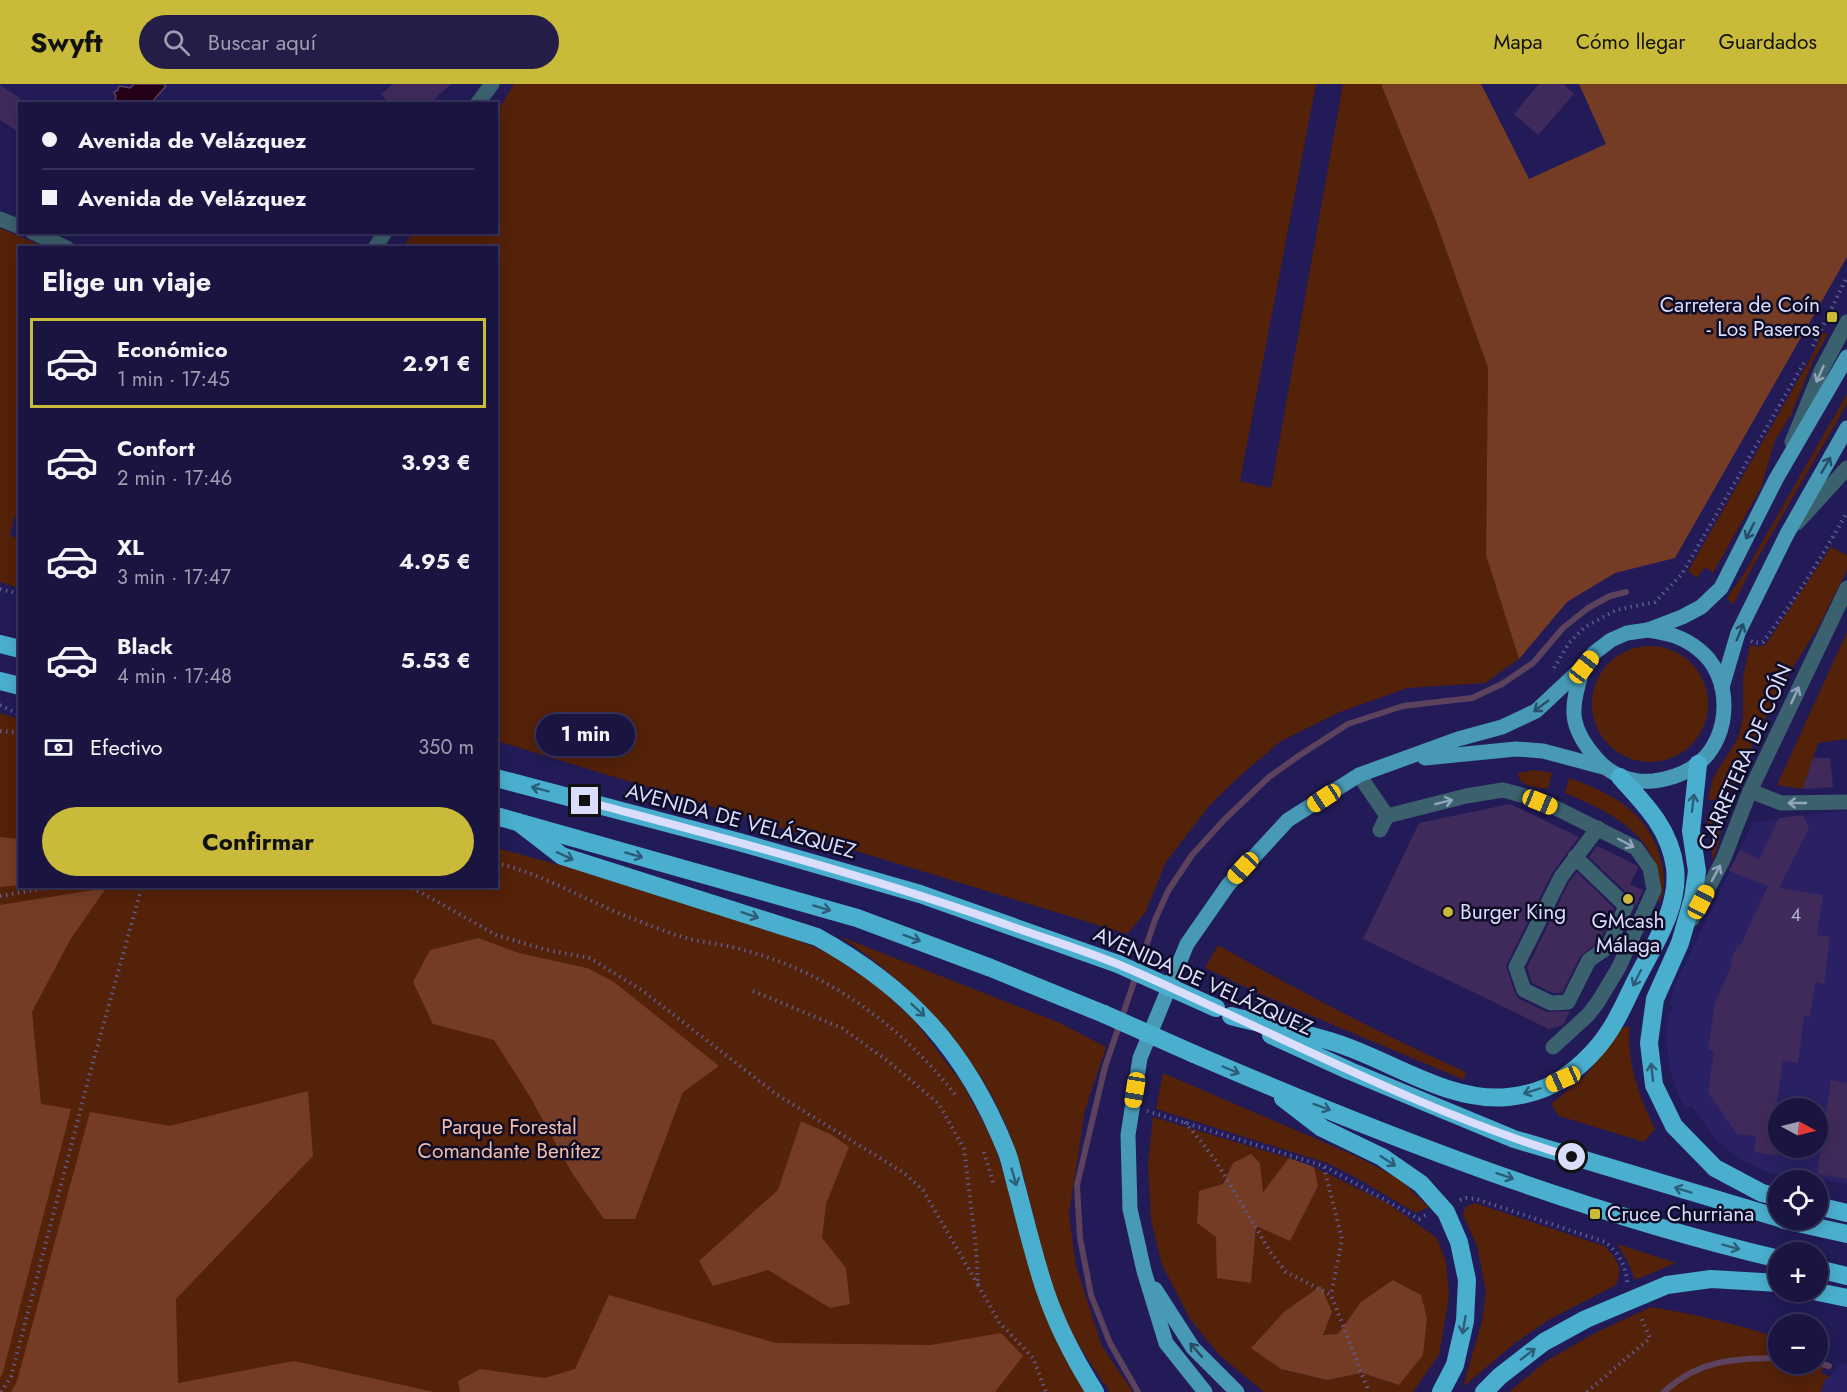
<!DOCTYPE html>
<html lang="es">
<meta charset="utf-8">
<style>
:root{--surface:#1a1441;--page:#231d48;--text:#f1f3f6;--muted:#9f9eb1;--line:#38335a;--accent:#c9ba3a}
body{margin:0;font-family:Jost,sans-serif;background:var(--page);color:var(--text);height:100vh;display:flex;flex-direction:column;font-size:22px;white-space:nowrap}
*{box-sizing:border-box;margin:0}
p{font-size:20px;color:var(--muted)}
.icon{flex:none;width:33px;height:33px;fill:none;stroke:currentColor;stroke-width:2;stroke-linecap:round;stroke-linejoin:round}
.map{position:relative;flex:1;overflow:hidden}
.sheet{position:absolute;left:18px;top:162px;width:480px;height:642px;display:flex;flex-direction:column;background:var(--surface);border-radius:0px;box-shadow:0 3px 15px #0003,0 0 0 2px var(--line)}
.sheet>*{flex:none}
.guide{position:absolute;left:18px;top:18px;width:480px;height:132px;border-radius:0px;box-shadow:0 3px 15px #0003,0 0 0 2px var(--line);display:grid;align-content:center;height:132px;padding:0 24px;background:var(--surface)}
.needle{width:39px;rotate:97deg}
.buttons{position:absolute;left:1768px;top:1014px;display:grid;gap:12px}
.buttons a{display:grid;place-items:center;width:60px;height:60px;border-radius:50%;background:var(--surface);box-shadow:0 3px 15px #0003,0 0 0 2px var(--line);font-size:30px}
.end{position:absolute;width:27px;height:27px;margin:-14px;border:8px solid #dbddfc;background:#111;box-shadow:0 0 0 3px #111}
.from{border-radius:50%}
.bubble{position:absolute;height:42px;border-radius:21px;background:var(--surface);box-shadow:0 3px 15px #0003,0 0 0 2px var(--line);font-size:20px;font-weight:700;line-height:42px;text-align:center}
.car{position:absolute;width:18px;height:36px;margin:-18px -9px;border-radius:8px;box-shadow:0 0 4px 2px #0007;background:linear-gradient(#f5c518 24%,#345 0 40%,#f5c518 0 76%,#345 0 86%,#f5c518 0)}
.guide b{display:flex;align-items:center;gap:21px;height:57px;font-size:22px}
.guide b+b{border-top:2px solid var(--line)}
.guide i{width:15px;height:15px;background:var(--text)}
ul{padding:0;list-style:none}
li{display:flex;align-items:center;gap:18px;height:90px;margin:0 12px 9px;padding:0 12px;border:3px solid transparent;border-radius:0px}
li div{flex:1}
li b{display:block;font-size:22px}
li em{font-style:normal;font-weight:700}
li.selected{border-color:var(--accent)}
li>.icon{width:54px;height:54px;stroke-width:1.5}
h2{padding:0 24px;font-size:27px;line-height:72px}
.pay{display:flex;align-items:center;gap:15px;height:66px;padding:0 24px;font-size:22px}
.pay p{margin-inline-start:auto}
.cta{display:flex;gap:12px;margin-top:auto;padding:12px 24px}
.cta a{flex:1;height:69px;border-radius:36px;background:var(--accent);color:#111;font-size:24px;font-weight:700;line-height:69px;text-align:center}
header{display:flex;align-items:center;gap:36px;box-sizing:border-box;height:84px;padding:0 30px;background:var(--accent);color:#111}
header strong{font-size:28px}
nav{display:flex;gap:33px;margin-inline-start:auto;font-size:21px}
.search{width:420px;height:54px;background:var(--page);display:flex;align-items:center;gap:15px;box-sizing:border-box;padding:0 21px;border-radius:33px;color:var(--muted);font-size:22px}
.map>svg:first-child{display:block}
</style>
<header>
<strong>Swyft</strong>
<div class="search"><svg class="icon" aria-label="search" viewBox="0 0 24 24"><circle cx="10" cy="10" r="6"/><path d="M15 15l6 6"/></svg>Buscar aquí</div>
<nav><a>Mapa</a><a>Cómo llegar</a><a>Guardados</a></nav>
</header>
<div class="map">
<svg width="1847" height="1308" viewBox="0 0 1847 1308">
<rect width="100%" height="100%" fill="#221b57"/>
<g fill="#292164" fill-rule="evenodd">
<path d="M1847,726V1100L1770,1089L1740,1075L1719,1059L1691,1022L1685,1025L1676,1005L1669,984L1666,943L1669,927H1672L1673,922L1670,921L1674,903L1753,739ZM1779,1024H1818V1064H1779Z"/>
<polygon points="1847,1280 1847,1308 1790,1308 1821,1291 1830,1292 1840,1281"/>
</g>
<g fill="#542109" fill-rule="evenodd">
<polygon points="514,0 1316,0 1240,397 1271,404 1343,0 1381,0 1434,132 1488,284 1486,471 1519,575 1485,599 1407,604 1340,628 1281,657 1241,691 1211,720 1166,778 1145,829 1127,850 497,657 496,164 403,164 412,149 496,148 497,28"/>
<polygon points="0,144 45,163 20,164 20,430 14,434 10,452 19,454 19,504 0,498"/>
<polygon points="1822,249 1828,250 1813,277 1791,331 1775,356 1761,404 1713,489 1705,483 1697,494 1688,487 1812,272"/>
<polygon points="1847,310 1847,320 1748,491 1733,521 1727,514 1745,488"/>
<polygon points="1831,463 1847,471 1847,486 1818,544 1781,602 1726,715 1708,716 1713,694 1738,654 1743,634 1743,593 1750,561 1759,563 1766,560"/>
<polygon points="1847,548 1847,655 1818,659 1803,705 1777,701"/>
<circle cx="1650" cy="620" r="58"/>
<polygon points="0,629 19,635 20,802 496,802 497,764 611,795 769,845 825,867 877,902 915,937 962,999 993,1056 1020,1142 1087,1308 0,1308"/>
<path d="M1534,686L1552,689L1548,705C1536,703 1519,703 1518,689Z"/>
<path d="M1569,694C1614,710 1652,730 1662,781C1665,795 1665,808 1659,821C1659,811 1660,799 1658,789C1647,744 1603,725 1565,709Z"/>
<polygon points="1707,733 1722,733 1719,758 1713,777"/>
<path d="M839,852L1060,939L1106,963L1085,1026L1069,1130L1076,1182L1102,1262L1133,1308H1110C1089,1278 1068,1248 1056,1214C1036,1157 1029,1095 1005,1039C971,961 910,899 839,852Z"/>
<path d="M1218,861C1299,907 1380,950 1466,988L1464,996L1265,912L1205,884Z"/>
<path d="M1623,943H1630C1626,979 1640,1013 1655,1045L1644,1058L1559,1032L1551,1020L1584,993Z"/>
<polygon points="1163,989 1358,1073 1398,1094 1429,1123 1416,1129 1355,1093 1327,1079 1156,1025"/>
<path d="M1153,1033L1289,1074L1263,1108L1260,1079H1233L1223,1100L1256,1141L1290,1156L1318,1102L1314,1083L1387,1119L1437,1154L1446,1177L1449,1212L1439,1271L1413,1308H1264L1219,1271L1190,1235L1162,1181L1151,1136L1148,1081ZM1361,1218L1399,1301L1362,1289L1327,1296L1281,1285L1332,1228L1323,1251L1338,1250Z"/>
<path d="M1475,1119L1604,1162C1618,1176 1623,1182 1616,1201L1550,1235L1515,1259L1463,1303L1482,1237L1486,1208L1477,1162L1463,1131L1465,1123Z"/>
<polygon points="1617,1160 1676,1179 1635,1196 1629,1180"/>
<path d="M1651,1223C1695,1230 1737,1240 1779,1254V1280H1818V1270L1826,1274L1821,1290L1830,1292L1824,1297L1821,1308H1509L1546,1277L1597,1248Z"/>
</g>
<g fill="#753c25">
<polygon points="1381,0 1481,0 1529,95 1606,60 1579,0 1847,0 1847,173 1675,474 1615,489 1567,518 1519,575 1486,471 1488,284 1434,132"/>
<polygon points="0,753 19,755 19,801 0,803"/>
<polygon points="106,804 70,856 32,928 41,1020 71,1025 3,1288 0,1294 0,821"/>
<polygon points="478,854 519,869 587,884 614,898 719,982 683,1008 635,1135 604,1135 572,1089 529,1011 494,956 433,940 413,898 430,866"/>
<polygon points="308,1007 313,1072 176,1215 178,1299 294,1277 434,1308 11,1308 17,1297 90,1028 170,1042"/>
<polygon points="801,1037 832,1051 849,1063 826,1120 822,1154 846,1184 850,1220 830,1224 768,1186 713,1202 699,1177 778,1106"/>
<polygon points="1251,1070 1260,1079 1263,1108 1289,1074 1314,1083 1318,1102 1290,1157 1256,1142 1251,1199 1217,1194 1216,1153 1197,1139 1199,1107 1223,1100 1233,1079"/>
<polygon points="1393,1196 1421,1211 1427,1234 1423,1271 1399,1301 1362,1289 1327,1296 1281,1285 1251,1264 1285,1227 1321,1202 1332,1228 1323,1251 1338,1250 1361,1218"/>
<polygon points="609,1211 776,1259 931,1261 1001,1249 1023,1272 995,1308 460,1308 458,1297 480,1285 545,1294 575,1285"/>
</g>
<polygon fill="#250019" stroke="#5c425d" stroke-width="1.5" points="134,0 164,0 166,2 151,19 127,19 115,16 116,12 114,8 118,6 119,2 130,4"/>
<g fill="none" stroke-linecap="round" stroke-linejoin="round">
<g stroke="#5c425d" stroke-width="6">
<polyline points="1818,1279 1829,1282"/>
<polyline points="1138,1308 1110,1259 1091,1211 1080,1154 1077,1101 1105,983 1155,836 1168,807 1192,771 1225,735 1269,693 1300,671 1348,640 1403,622 1472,614 1502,600 1533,579 1563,544 1588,524 1610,512 1626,508"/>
<path d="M1664,1308C1699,1275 1734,1275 1779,1274"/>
</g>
</g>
<g fill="#402a5b">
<polygon points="393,0 451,0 429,20 389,20 381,10"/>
<polygon points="1539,0 1563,0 1574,10 1538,51 1514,30"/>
<polygon points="0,1 20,14 20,49 0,36"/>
<polygon points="1813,674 1830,674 1833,703 1803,705"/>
<polygon points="1510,720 1579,753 1552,789 1506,882 1515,909 1519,915 1547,928 1570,927 1563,941 1549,945 1363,855 1419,739"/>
<polygon points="1803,731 1809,744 1779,804 1823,811 1817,851 1830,853 1824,900 1815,898 1810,933 1804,932 1798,979 1783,977 1777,1018 1779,1019 1779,1072 1754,1068 1756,1052 1737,1050 1708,1008 1714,967 1708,966 1715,919 1732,880 1730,879 1738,860 1740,862 1768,802 1729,787 1740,766 1759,775 1779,734"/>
<polygon points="1597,762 1636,781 1638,784 1630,800 1643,806 1635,824 1633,815 1589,773"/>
<polygon points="1577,788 1614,824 1600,857 1581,871 1562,909 1553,909 1532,899 1527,884 1569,798"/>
<polygon points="1831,996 1847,999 1847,1095 1817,1090"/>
</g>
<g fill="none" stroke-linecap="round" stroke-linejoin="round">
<g stroke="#5f5b8d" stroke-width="4" stroke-dasharray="1.5 4.5" stroke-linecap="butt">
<polyline points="1813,262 1847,193"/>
<polyline points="0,505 20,510"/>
<path d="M1751,557L1754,559L1763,558C1794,517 1822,473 1847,428"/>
<polyline points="1554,584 1569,559 1585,543 1616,526 1655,518 1682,490 1804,279"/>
<polyline points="0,621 20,631"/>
<polyline points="0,647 20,649"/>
<path d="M496,779C544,790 586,817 631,834C649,841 668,849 686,854C704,859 722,860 740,865C827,887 903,943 957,1013"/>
<polyline points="406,802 422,809 496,851 547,866 590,874 643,907 776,1010 904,1089 923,1106 978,1201"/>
<polyline points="0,812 56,802"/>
<polyline points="753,907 842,944 889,978 939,1020 964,1065 976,1163 978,1201 999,1238 1033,1274 1046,1308"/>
<polyline points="1147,1027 1324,1082 1419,1135 1426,1131"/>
<polyline points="1185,1038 1214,1074 1271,1169 1286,1188 1331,1211 1369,1308"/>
<polyline points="984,1068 994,1101"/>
<polyline points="1324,1083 1342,1155 1331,1211"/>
<path d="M1460,1116L1466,1114L1476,1115L1605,1158C1618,1168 1626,1181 1627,1198"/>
<polyline points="1,1308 11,1293 90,989 142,802"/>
<polyline points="1587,1308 1650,1254 1640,1231"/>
</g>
<g stroke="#3c616e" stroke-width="15">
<polyline points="477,20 492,0"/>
<polyline points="0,135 20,143"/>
<polyline points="32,148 67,164"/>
<polyline points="375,164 385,148"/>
<polyline points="1792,358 1821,287 1847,238"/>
<polyline points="1797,439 1847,384"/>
<polyline points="1359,691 1387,732"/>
<polyline points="1750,707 1781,719 1847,718"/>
<polyline points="1387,732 1466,712 1503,706 1525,712 1556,724 1636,764 1650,784 1654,806 1619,883 1598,918 1588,931 1553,963"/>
<polyline points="1380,746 1387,732"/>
<polyline points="1575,773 1626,822 1608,863 1589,876 1568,918 1551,919 1524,906 1516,883 1561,793 1598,744"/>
<polyline points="1692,835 1723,776 1750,707 1847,504"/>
</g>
<g stroke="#4799b4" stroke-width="15">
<path d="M1583,585C1570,623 1568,642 1596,674C1610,691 1631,699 1653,697C1670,695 1685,690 1699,679C1732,652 1733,591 1698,565C1682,552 1667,549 1648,546"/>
<polyline points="1722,603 1738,549 1787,450 1847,344"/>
<polyline points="1425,674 1516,665 1543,667 1603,683"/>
<polyline points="1155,1205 1193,1264 1237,1308"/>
<polyline points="1205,1308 1166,1259 1144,1187 1130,1125 1128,1051 1140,974 1187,860 1228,801 1288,736 1359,691 1458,655 1502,643 1536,627 1583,583 1594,569 1611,556 1627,549 1648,546 1682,533 1701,523 1721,504 1776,395 1847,273"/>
</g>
<g stroke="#4aafcf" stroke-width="18">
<polyline points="0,560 20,565"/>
<polyline points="0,597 20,602"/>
<polyline points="1698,680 1691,747 1697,787 1693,814 1680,859 1655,915 1649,959 1654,1001 1674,1042 1715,1084 1762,1109 1779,1113"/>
<polyline points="496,694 739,758 920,810 1118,880"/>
<polyline points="496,732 857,834 991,884 1104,930"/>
<path d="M518,738L562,772L817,853C909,904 966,966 1006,1066C1011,1078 1013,1092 1017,1105C1026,1139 1034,1173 1045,1206C1057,1242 1075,1276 1095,1308"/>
<path d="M1231,932C1266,941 1302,948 1336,959C1390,976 1449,1019 1508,1013C1526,1011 1548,1005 1563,994C1580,983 1599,964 1610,946C1620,931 1627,914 1635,898C1652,864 1680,824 1675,784C1670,745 1645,720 1620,693"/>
<polyline points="1271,951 1350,987 1514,1055 1779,1134"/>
<path d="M1194,970C1384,1052 1578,1127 1779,1175"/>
<polyline points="1283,1014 1322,1044 1382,1073 1421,1100 1446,1128 1459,1158 1467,1196 1465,1237 1455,1281 1441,1308"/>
<polyline points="1818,1122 1847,1129"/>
<polyline points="1784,1136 1847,1150"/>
<polyline points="1818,1185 1847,1192"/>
<polyline points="1818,1208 1847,1214"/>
<polyline points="1484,1308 1500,1292 1544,1258 1586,1235 1667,1201 1711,1195 1779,1199"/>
</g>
<g stroke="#4aafcf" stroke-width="18">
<polyline points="1118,880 1216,924"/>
<polyline points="1104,930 1194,970"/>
</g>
</g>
<defs><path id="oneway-shaft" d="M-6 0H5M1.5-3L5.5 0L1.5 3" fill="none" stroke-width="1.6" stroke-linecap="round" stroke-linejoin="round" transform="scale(1.5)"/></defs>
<g stroke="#93a5bc">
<use href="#oneway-shaft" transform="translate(1820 290) rotate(114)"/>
<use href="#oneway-shaft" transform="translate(1795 611) rotate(-65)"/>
<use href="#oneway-shaft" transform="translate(1444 718) rotate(-14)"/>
<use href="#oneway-shaft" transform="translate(1797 719) rotate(-180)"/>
<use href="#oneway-shaft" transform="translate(1626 759) rotate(28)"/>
<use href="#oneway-shaft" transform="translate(1716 789) rotate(-62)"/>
</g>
<g stroke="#284b66">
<use href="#oneway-shaft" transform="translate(1826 381) rotate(-60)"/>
<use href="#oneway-shaft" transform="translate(1750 447) rotate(117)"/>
<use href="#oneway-shaft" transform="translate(1740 548) rotate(-68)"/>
<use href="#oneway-shaft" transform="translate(1541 622) rotate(143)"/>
<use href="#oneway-shaft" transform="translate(1196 1266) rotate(-131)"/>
</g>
<g stroke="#2c5e7a">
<use href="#oneway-shaft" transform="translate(540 705) rotate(-165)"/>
<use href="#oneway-shaft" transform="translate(1693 719) rotate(-83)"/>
<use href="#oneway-shaft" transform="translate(634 771) rotate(16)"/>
<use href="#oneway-shaft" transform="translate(565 772) rotate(25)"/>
<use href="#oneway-shaft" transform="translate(822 824) rotate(16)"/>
<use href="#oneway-shaft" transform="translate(750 831) rotate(18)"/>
<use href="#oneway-shaft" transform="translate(912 854) rotate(20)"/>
<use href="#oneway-shaft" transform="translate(1637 894) rotate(117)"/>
<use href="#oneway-shaft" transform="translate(918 926) rotate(43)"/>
<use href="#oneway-shaft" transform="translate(1231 986) rotate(23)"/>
<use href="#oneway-shaft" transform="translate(1652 988) rotate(-97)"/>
<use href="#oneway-shaft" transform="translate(1532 1007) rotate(163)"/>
<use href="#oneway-shaft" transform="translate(1322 1023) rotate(21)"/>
<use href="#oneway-shaft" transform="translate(1388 1077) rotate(33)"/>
<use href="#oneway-shaft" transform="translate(1505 1092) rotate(19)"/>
<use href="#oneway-shaft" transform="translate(1014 1093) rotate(74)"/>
<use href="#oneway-shaft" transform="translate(1683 1106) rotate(-163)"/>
<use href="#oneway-shaft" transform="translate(1731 1163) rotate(15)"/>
<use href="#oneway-shaft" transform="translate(1464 1241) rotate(100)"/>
<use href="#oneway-shaft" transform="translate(1528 1270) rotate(-38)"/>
</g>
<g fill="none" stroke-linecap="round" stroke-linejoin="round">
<path stroke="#dbddfc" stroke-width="8" d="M585,717C730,756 874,793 1016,844C1050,856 1086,867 1120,881C1271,946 1415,1026 1572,1073"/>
</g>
<g fill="#c9ba3a" stroke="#0e0c26" stroke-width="2">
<rect x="1826" y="227" width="12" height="12" rx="3"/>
<circle cx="1628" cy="815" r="6"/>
<circle cx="1448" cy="828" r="6"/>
<rect x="1589" y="1124" width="12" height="12" rx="3"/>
</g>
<g text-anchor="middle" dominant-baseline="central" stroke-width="5" stroke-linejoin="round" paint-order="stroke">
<g font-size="18" fill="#b4b0d4">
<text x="1796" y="831">4</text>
</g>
<g font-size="21" fill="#dbddfc" stroke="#0e0c26" text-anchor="start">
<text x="1820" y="221" text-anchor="end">Carretera de Coín<tspan x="1820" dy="24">- Los Paseros</tspan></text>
<text x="1460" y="828">Burger King</text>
<text x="1628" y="837" text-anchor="middle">GMcash<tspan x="1628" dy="24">Málaga</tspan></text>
<text x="1607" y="1130">Cruce Churriana</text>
</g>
<g font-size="21" fill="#dbddfc" stroke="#0e0c26">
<text transform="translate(1745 673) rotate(-66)">CARRETERA DE COÍN</text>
<text transform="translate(741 737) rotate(15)">AVENIDA DE VELÁZQUEZ</text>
<text transform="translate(1203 897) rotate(24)">AVENIDA DE VELÁZQUEZ</text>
</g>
<g font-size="21" fill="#f4bda8" stroke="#0e0c26">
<text x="509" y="1043">Parque Forestal<tspan x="509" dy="24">Comandante Benítez</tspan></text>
</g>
</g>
</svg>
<div class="buttons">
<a><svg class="needle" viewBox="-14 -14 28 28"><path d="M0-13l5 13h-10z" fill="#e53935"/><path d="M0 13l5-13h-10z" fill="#9f9eb1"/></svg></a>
<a><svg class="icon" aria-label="locate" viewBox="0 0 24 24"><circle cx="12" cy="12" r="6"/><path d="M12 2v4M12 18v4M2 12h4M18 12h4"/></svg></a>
<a>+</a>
<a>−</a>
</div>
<i class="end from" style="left:1572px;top:1073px"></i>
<i class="end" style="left:585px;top:717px"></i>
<div class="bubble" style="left:536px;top:630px;width:99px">1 min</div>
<i class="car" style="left:1584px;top:583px;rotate:38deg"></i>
<i class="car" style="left:1324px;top:714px;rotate:237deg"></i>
<i class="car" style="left:1540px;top:718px;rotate:112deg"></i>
<i class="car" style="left:1243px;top:784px;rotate:223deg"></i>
<i class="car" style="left:1701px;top:818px;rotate:28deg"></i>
<i class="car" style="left:1563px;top:995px;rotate:246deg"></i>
<i class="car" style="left:1135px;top:1006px;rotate:189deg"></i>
<div class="guide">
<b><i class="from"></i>Avenida de Velázquez</b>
<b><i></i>Avenida de Velázquez</b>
</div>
<section class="sheet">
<h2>Elige un viaje</h2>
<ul>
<li class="selected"><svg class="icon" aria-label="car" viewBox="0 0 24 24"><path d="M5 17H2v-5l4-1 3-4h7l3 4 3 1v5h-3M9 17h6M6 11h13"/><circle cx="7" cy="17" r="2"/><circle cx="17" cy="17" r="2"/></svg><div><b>Económico</b><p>1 min · 17:45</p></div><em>2.91 €</em></li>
<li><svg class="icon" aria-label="car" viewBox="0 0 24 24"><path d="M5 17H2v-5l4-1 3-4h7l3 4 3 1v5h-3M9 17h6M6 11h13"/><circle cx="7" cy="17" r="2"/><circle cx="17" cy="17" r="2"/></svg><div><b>Confort</b><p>2 min · 17:46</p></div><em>3.93 €</em></li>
<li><svg class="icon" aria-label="car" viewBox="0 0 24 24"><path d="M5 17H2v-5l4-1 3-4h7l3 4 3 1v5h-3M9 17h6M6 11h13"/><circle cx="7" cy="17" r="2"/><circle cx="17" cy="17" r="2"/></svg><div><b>XL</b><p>3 min · 17:47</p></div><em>4.95 €</em></li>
<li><svg class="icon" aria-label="car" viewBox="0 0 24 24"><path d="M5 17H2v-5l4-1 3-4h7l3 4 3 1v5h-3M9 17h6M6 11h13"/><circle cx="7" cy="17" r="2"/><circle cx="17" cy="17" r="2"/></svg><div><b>Black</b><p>4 min · 17:48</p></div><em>5.53 €</em></li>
</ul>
<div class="pay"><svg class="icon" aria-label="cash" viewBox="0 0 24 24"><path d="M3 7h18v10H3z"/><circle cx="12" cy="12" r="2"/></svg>Efectivo<p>350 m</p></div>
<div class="cta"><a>Confirmar</a></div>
</section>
</div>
